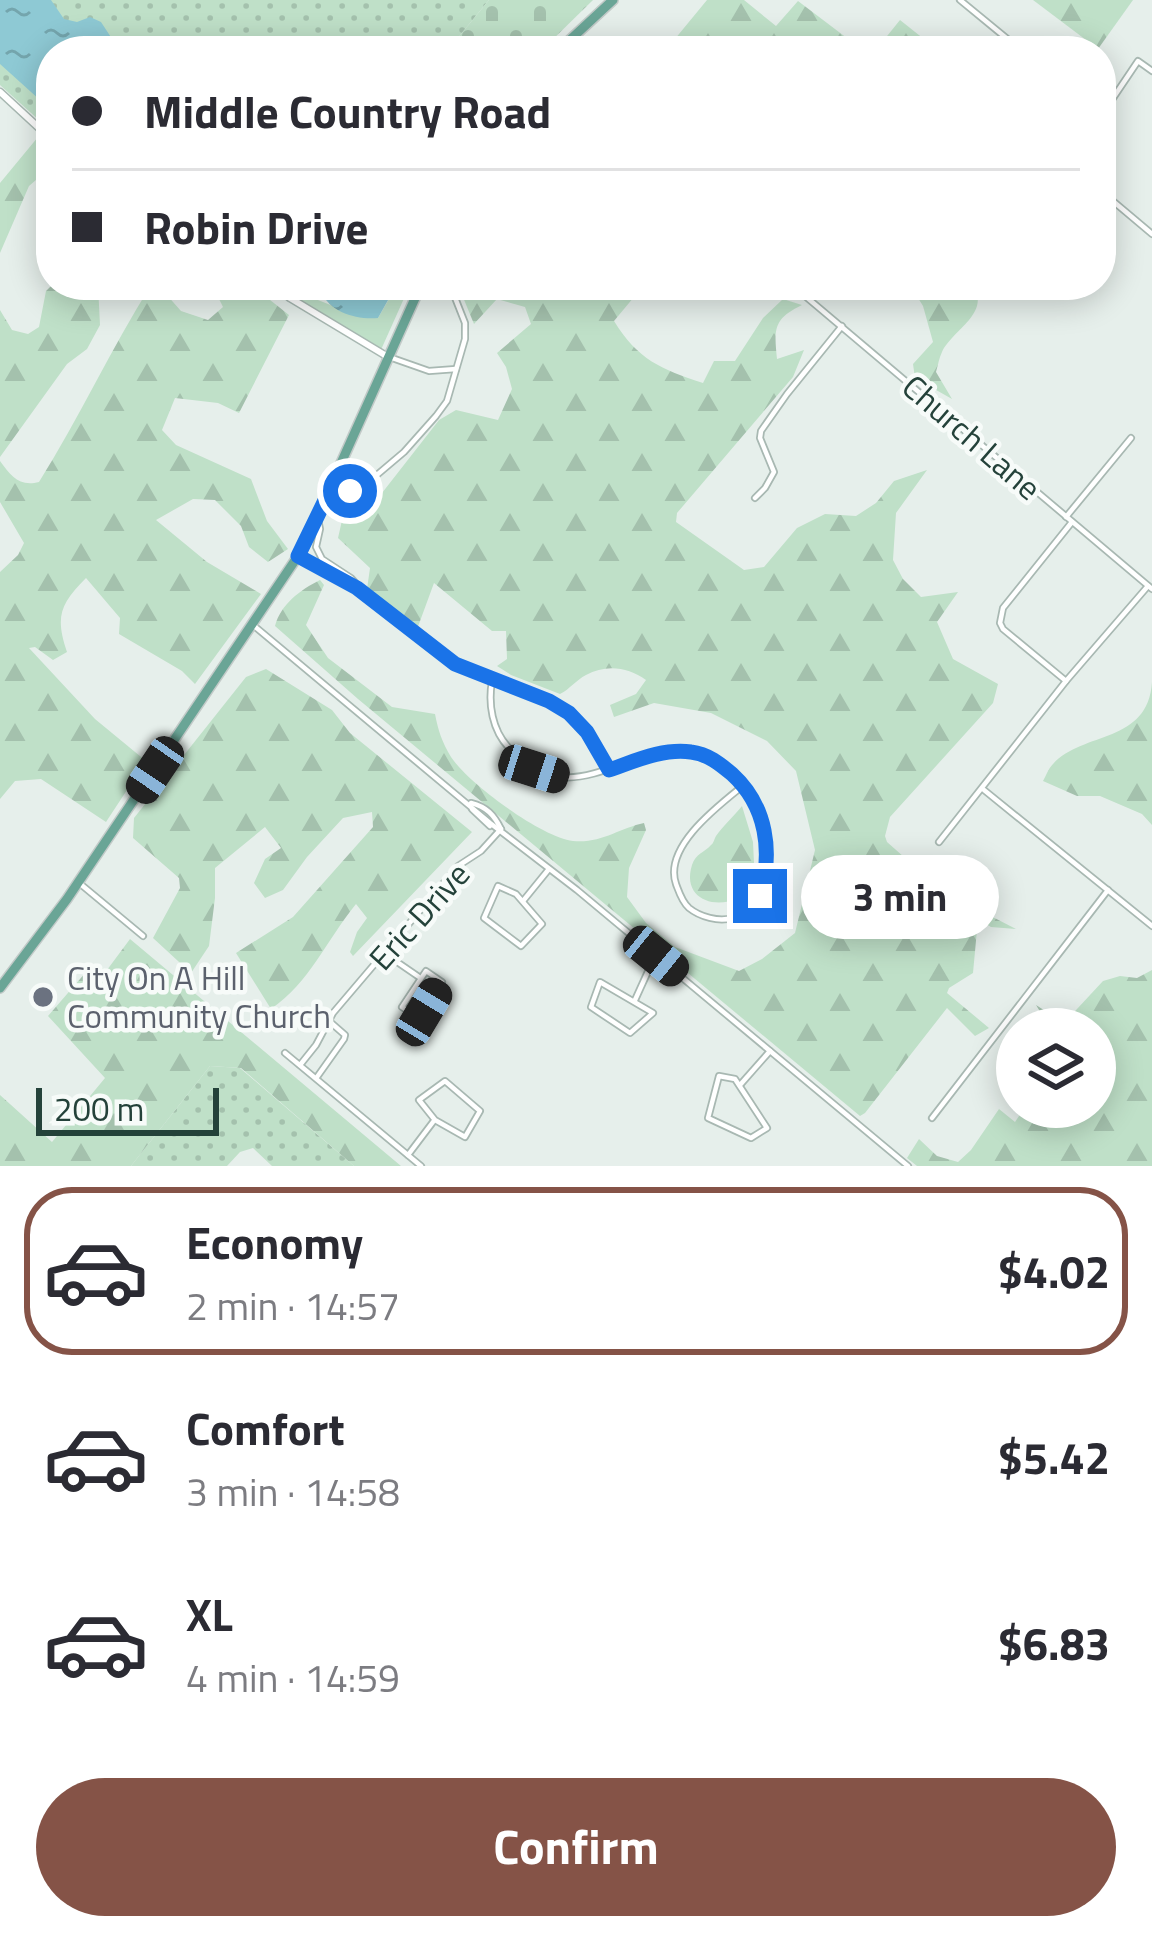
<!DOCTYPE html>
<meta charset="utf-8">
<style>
:root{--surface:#fff;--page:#f7f7f7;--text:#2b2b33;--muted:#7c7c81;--line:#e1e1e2;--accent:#855347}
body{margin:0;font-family:"Titillium Web",sans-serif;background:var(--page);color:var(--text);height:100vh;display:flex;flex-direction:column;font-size:45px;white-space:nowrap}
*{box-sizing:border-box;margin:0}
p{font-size:39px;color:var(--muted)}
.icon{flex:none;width:66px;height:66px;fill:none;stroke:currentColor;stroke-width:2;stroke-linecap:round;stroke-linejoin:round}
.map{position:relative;height:1166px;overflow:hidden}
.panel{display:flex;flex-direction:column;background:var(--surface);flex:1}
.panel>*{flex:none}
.guide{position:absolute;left:36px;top:36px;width:1080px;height:264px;border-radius:48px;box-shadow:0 6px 30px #0003;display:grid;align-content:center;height:264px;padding:0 36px;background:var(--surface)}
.tools{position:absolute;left:996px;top:1008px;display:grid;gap:24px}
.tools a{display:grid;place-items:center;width:120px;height:120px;border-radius:50%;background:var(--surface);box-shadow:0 6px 30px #0003;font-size:60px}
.scale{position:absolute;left:36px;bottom:30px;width:183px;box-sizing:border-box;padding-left:12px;border:6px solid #24423a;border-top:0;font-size:33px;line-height:42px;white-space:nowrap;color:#24423a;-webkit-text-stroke:9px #f7fbf9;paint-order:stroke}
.end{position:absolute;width:54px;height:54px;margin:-27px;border:15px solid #1a73e8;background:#fff;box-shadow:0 0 0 6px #fff}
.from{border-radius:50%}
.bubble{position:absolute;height:84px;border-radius:42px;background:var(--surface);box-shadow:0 6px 30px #0003;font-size:39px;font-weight:700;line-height:84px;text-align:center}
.car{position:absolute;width:36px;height:72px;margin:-36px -18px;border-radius:15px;box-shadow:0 0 9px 3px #0007;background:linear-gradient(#222 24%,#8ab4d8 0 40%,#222 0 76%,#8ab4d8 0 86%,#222 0)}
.guide b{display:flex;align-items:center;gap:42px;height:114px;font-size:45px}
.guide b+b{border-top:3px solid var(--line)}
.guide i{width:30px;height:30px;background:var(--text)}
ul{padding:21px 0 0;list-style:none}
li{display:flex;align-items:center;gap:36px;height:168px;margin:0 24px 18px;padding:0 12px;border:6px solid transparent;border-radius:48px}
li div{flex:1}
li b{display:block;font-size:45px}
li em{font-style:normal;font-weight:700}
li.selected{border-color:var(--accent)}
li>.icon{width:108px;height:108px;stroke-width:1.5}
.action{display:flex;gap:24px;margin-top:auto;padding:24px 36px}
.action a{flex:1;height:138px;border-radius:72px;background:var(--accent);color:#fff;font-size:48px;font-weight:700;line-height:138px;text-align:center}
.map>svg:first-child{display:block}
</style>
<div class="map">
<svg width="1152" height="1166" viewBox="0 0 1152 1166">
<defs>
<pattern id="grass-dots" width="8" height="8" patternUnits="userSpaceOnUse" patternTransform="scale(3)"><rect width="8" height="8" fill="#bfe0c8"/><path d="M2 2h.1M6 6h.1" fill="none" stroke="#a4c1ad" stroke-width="1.8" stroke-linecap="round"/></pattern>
<pattern id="forest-firs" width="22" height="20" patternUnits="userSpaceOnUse" patternTransform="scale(3)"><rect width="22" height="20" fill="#bfe0c8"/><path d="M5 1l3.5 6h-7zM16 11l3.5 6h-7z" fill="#a4c1ad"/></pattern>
<pattern id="cemetery-stones" width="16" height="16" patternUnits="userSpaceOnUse" patternTransform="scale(3)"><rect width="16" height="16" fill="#bfe0c8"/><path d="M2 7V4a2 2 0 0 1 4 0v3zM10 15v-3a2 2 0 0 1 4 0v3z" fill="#a4c1ad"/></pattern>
<pattern id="water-ripples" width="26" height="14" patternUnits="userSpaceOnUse" patternTransform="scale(3)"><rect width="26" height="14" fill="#8ec9d4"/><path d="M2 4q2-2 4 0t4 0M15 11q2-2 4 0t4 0" fill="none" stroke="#74a5ad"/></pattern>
</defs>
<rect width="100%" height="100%" fill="#e6efeb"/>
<g fill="url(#grass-dots)">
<polygon points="0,0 489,0 447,51 51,51 51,131 0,85"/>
<polygon points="210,1066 240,1068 354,1166 272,1166 253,1148 240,1152 227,1166 131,1166"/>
</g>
<g fill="url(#forest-firs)">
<polygon points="707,0 744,0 776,26 798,1 864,51 665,51"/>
<polygon points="1033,0 1133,0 1098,49"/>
<polygon points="900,20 939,51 875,51"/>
<polygon points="38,137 51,147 51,167 29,186 0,253 0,183"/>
<polygon points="52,285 98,285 100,325 87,349 67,364 0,457 0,310 12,330 28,334 39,327 46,291"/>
<path d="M151,285H158L181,311L208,320L223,307L212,285H251L289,315L239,413L218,403L175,398L162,430L176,445L251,479L267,521L288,549L268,562L249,547L241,526L215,500L193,499L156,520L207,562L261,594L195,684L182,671L119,634L120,618L86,578C60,604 55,617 67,652L53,660L35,647L29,648L95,719L146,761L106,822L41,779L15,781L0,799V572L18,555L24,543L0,502V461C11,476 19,487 39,482C79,418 111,349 151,285Z"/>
<path d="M458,285H559L581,298L593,285H644L614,321C638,360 661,369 703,383L714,361H735L763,318L783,299L802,305C773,319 774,329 777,359L804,350L793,377L677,513L676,522L744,570L764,567L797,528L825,514L856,516L876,503L894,481L927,470L896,513L893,560L903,579L921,597L958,592L937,622L953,659L998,684L993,703L890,817L885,836L887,842L963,909L977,897L981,911L1016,929L991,927L978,919L973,973L949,988L947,993L989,1028L975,1036L947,1008L865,1113L860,1116L358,699L275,626C281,604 300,590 320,580L324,585L306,625L328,658L392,707L435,714C438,730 442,742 451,757C468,783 541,837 573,841C600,844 620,828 644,823L646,830L629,868L627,897L646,923L675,947L739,971L762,959L795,933L815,850L796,771L767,741L711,713L654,703L614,717L610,705L636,694L646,680C628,667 606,664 586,675C576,680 570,689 560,694L511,675L497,666L507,659L506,631H492L434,583L416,632L367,589L370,568L338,538L343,516L382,493L439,420L456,410L498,420L512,389L506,367L497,353L531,324L525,307L497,299L474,324Z"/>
<path d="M910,285H973C991,314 954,328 942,352C939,358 938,365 936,372L952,399L915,378L913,364L933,342L923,306Z"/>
<path d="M266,669L332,710L350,733L472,832L353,956L350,952L357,932L367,918L356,904C326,941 310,982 271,1009L236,953L293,917L373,827L372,812L343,818L307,857L283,890L265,898L254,883L265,859L281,848L265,827L215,868V898L209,946L191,973L153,938L180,888L179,878L133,838L134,818L246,677Z"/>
<path d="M1152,682V825L1142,814L1100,796H1077L1043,781C1046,776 1048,769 1053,764C1083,731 1148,744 1152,682Z"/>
<path d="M742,806L753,842L755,884C732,915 679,906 692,865C696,853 704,853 711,845C714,843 714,839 716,836C723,826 734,816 742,806Z"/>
<polygon points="130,939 401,1166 354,1166 241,1068 210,1066 131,1166 0,1166 0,1095 52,1142 105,1078 48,1016 93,964 107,970"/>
<path d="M1152,970V1166H917L907,1158L919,1139L937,1156L958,1162L971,1150L999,1109L1015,1122L1025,1107H1095V1029C1062,1029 1054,1036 1036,1005L1064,1023L1103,981L1120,976L1137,978Z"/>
</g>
<polygon fill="url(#cemetery-stones)" points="489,0 593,0 541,51 447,51"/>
<polygon fill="#bfe0c8" points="394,285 410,285 380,352 291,298 295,291 356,315 378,318 396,287"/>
<g fill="url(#water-ripples)">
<polygon points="0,0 51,0 64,19 77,22 90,17 101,22 120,51 51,51 51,110 0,64"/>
<path d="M289,285H395L396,286L378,318C356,320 330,312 321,292L317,291L314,297L295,291Z"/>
</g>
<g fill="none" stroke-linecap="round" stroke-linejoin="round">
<g stroke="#a8b8b2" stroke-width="8">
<g id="minor">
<polyline points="960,0 1022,51"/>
<polyline points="1101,116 1138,61 1152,71"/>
<polyline points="1101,191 1152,234"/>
<polyline points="792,285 1152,589"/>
<polyline points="392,358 429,371 456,369"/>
<polyline points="335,487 350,492 358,489"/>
<polyline points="755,498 765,488 774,472 760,438 761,431 787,394 842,326"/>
<polyline points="325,507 338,497 352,496 404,452 436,416 447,401 465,339 465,323 450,285"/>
<polyline points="1066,517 1131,438"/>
<polyline points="318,519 320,529 316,547 322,559 351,578 369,598 455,664 549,701 569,713 587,732 609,770"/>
<polyline points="299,556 342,578 347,584"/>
<polyline points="330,575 357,588"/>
<polyline points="253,625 490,823 577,890 908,1166"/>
<path d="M492,681C488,704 492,730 509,748C575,820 631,735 697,753C724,760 753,789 761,814C772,849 772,904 732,918C719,922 700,917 689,908C682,902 679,892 676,884C663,847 718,806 744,785"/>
<polyline points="1066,681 1003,629 1000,623 1003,608 1072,522"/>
<polyline points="984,790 1152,926"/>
<path d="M471,803C487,807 494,815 501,829"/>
<polyline points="472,809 490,826"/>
<polyline points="939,842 1066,681 1148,586"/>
<polyline points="78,882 143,936"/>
<polygon points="498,886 516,894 542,924 521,946 484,918"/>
<polyline points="523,901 549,869"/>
<polyline points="384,953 419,977"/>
<polygon points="426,971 442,982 423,1012 416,1016 402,1007"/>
<polygon points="600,982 653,1013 630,1033 591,1007"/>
<polyline points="635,1000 655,956"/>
<polyline points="285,1053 421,1166"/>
<polyline points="300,1065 316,1045 333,1013 458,866 481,851 501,829"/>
<polygon points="719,1076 735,1079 767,1128 751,1138 708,1118"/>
<polyline points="317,1077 344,1039 345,1035 329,1021"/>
<polygon points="445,1081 480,1111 465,1137 435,1120 419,1100"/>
<polyline points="740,1085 770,1051"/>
<polyline points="932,1118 1108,890"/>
<polyline points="408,1155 433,1122"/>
</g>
</g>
<g stroke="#a8b8b2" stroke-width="9">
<g id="tertiary">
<polyline points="0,92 51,139"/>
<polyline points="275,285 290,298 388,357"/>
</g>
</g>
<g stroke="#c2cac8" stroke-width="12">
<g id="primary">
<polyline points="558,51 613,0"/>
<polyline points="0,988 67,899 302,550 421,285"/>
</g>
</g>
<use href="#minor" stroke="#fff" stroke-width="4.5"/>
<use href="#tertiary" stroke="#fff" stroke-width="6"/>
<use href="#primary" stroke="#6aa596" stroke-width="9"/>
</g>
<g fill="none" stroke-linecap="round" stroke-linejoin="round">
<path stroke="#1a73e8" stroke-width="15" d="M350,491L332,486L298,556L357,588L455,664L549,701L569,713L587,732L609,770C635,761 663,748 691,752C708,754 720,764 732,774C767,806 773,852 760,896"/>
</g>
<circle fill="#6b7280" stroke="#f7fbf9" stroke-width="4.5" cx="43" cy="997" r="12"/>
<g text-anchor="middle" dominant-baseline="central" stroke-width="9" stroke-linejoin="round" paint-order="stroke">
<g font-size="33" fill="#24423a" stroke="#f7fbf9">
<text transform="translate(972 437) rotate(41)">Church Lane</text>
<text transform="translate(419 916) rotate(-48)">Eric Drive</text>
</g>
<g font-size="33" fill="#5b616d" stroke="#f7fbf9" text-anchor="start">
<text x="67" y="978">City On A Hill<tspan x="67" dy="38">Community Church</tspan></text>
</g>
</g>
</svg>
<div class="tools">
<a><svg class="icon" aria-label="layers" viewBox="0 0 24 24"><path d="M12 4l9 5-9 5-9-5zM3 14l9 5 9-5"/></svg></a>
</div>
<div class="scale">200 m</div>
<i class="end from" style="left:350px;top:491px"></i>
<i class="end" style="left:760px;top:896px"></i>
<div class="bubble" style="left:801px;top:855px;width:198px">3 min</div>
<i class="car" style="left:534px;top:769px;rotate:108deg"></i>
<i class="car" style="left:155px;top:770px;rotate:214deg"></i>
<i class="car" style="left:656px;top:956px;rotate:129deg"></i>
<i class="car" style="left:424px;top:1012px;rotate:31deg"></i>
<div class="guide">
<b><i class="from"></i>Middle Country Road</b>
<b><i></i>Robin Drive</b>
</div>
</div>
<section class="panel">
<ul>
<li class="selected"><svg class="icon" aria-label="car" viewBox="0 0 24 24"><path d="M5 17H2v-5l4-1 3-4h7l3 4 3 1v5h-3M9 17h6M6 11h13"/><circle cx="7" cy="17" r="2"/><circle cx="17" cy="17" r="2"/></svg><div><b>Economy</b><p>2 min · 14:57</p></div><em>$4.02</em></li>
<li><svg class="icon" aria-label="car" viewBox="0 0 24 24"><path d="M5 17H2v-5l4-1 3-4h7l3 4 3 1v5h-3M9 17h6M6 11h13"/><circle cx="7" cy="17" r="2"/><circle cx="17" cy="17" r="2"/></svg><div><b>Comfort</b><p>3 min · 14:58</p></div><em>$5.42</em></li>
<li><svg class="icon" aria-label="car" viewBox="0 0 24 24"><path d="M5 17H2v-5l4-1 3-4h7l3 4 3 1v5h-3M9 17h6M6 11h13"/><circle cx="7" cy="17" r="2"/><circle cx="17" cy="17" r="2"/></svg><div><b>XL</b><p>4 min · 14:59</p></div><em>$6.83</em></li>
</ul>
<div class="action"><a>Confirm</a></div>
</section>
